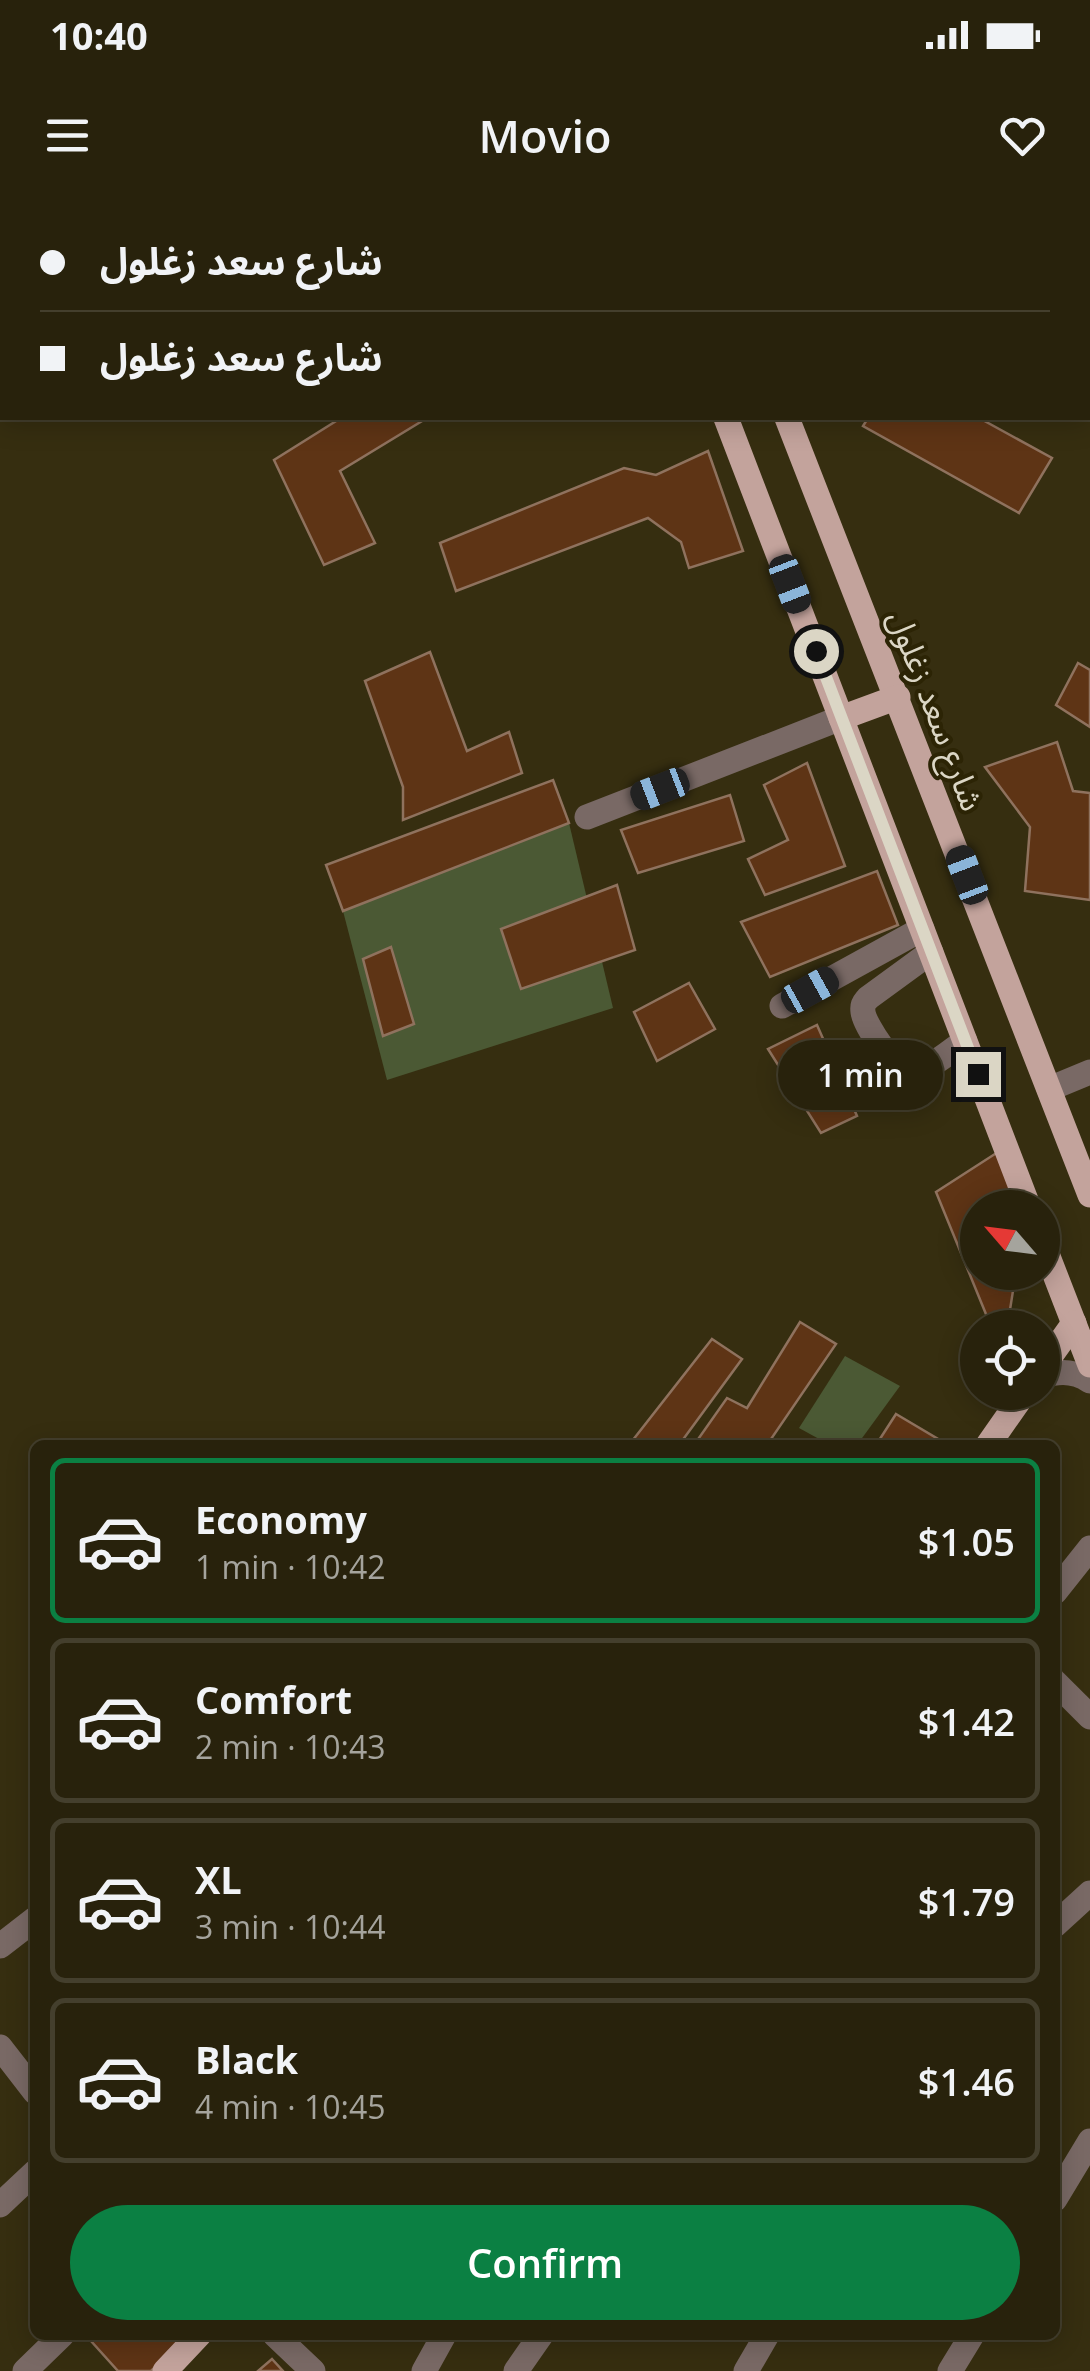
<!DOCTYPE html>
<meta charset="utf-8">
<style>
:root{--surface:#28220c;--page:#342f1a;--text:#f1f3f6;--muted:#a5a49d;--line:#443f2d;--accent:#0b8043}
body{margin:0;font-family:"Open Sans","Noto Sans Arabic",sans-serif;background:var(--page);color:var(--text);height:100vh;display:flex;flex-direction:column;font-size:38px;white-space:nowrap}
*{box-sizing:border-box;margin:0}
p{font-size:32px;color:var(--muted)}
.icon{flex:none;width:55px;height:55px;fill:none;stroke:currentColor;stroke-width:2;stroke-linecap:round;stroke-linejoin:round}
.map{position:relative;flex:1;overflow:hidden}
.drawer{position:absolute;left:30px;top:1240px;width:1030px;height:900px;display:flex;flex-direction:column;background:var(--surface);border-radius:15px;box-shadow:0 5px 25px #0003,0 0 0 2px var(--line)}
.drawer>*{flex:none}
.hud{position:absolute;left:0px;top:0px;width:1090px;height:220px;box-shadow:0 5px 25px #0003,0 0 0 2px var(--line);display:grid;align-content:center;height:220px;padding:0 40px;background:var(--surface)}
.needle{width:65px;rotate:298deg}
.buttons{position:absolute;left:960px;top:990px;display:grid;gap:20px}
.buttons a{display:grid;place-items:center;width:100px;height:100px;border-radius:50%;background:var(--surface);box-shadow:0 5px 25px #0003,0 0 0 2px var(--line);font-size:50px}
.end{position:absolute;width:45px;height:45px;margin:-22px;border:12px solid #dbd6c5;background:#111;box-shadow:0 0 0 5px #111}
.from{border-radius:50%}
.bubble{position:absolute;height:70px;border-radius:35px;background:var(--surface);box-shadow:0 5px 25px #0003,0 0 0 2px var(--line);font-size:32px;font-weight:600;line-height:70px;text-align:center}
.car{position:absolute;width:30px;height:60px;margin:-30px -15px;border-radius:12px;box-shadow:0 0 8px 2px #0007;background:linear-gradient(#222 24%,#8ab4d8 0 40%,#222 0 76%,#8ab4d8 0 86%,#222 0)}
.hud b{display:flex;align-items:center;gap:35px;height:95px;font-size:38px}
.hud b+b{border-top:2px solid var(--line)}
.hud i{width:25px;height:25px;background:var(--text)}
ul{padding:18px 0 0;list-style:none}
li{display:flex;align-items:center;gap:30px;height:165px;margin:0 20px 15px;padding:0 20px;border:5px solid var(--line);border-radius:15px}
li div{flex:1}
li b{display:block;font-size:38px}
li em{font-style:normal;font-weight:600}
li.selected{border-color:var(--accent)}
li>.icon{width:90px;height:90px;stroke-width:1.5}
.button{display:flex;gap:20px;margin-top:auto;padding:20px 40px}
.button a{flex:1;height:115px;border-radius:60px;background:var(--accent);color:#fff;font-size:40px;font-weight:600;line-height:115px;text-align:center}
.status{display:flex;justify-content:space-between;align-items:center;height:70px;padding:0 50px;background:var(--surface);direction:ltr}
.status svg{height:28px;fill:currentColor}
header{display:flex;justify-content:space-between;align-items:center;height:130px;padding:0 40px;background:var(--surface);font-size:45px;font-weight:600}
.map>svg:first-child{display:block}
</style>
<div class="status"><b>10:40</b><svg viewBox="0 0 49 12"><path d="M0 12V9h3v3zM5 12V6h3v6zM10 12V3h3v9zM15 12V0h3v12zM26 1h20v11H26zM47 4h2v5h-2z"/></svg></div>
<header><svg class="icon" aria-label="menu" viewBox="0 0 24 24"><path d="M4 6h16M4 12h16M4 18h16"/></svg>Movio<svg class="icon" aria-label="heart" viewBox="0 0 24 24"><path d="M12 20l-8-8c-3-5 5-10 8-4 3-6 11-1 8 4z"/></svg></header>
<div class="map">
<svg width="1090" height="2171" viewBox="0 0 1090 2171">
<rect width="100%" height="100%" fill="#362e10"/>
<g fill="#4b5934">
<polygon points="0,0 134,0 135,2 2,2 0,80"/>
<polygon points="569,623 613,808 387,880 343,711"/>
<polygon points="845,1156 900,1186 857,1245 830,1245 799,1228"/>
</g>
<g fill="#5e3415" stroke="#8f725e" stroke-width="2.5">
<polygon points="265,0 347,0 348,2 267,2"/>
<polygon points="474,0 580,0 573,2"/>
<polygon points="993,0 1078,0 992,2"/>
<polygon points="341,218 427,218 340,271 375,343 324,365 274,260"/>
<polygon points="868,218 979,218 1052,258 1019,313 863,226"/>
<polygon points="708,251 743,351 689,368 681,342 648,318 456,391 440,343 624,268 656,275"/>
<polygon points="430,452 467,551 509,532 522,573 403,620 403,587 365,481"/>
<polygon points="1078,463 1090,470 1090,527 1056,505"/>
<polygon points="1057,542 1073,591 1090,593 1090,700 1025,691 1030,627 985,567"/>
<polygon points="807,563 845,666 765,695 748,659 788,640 764,585"/>
<polygon points="553,580 569,623 343,711 326,665"/>
<polygon points="730,595 744,641 638,673 621,630"/>
<polygon points="877,671 898,725 770,777 741,722"/>
<polygon points="617,685 635,750 521,789 501,729"/>
<polygon points="391,747 414,824 383,836 363,759"/>
<polygon points="689,783 715,829 657,861 634,812"/>
<polygon points="817,825 857,916 821,933 768,849"/>
<polygon points="998,952 1024,1008 978,1008 978,1072 1016,1072 1009,1116 988,1119 936,992"/>
<polygon points="800,1122 836,1144 767,1245 744,1242 742,1245 694,1245 727,1198 747,1208"/>
<polygon points="712,1139 742,1159 679,1245 629,1245"/>
<polygon points="896,1214 938,1239 934,1245 876,1245"/>
<polygon points="96,2135 183,2135 186,2137 151,2171 118,2171 91,2141"/>
<polygon points="272,2159 283,2171 258,2171"/>
</g>
<g fill="none" stroke-linecap="round" stroke-linejoin="round">
<g stroke="#796965" stroke-width="25">
<polyline points="0,94 2,93"/>
<polyline points="587,617 841,518"/>
<path d="M931,752L868,798C864,803 862,804 863,812C865,826 896,872 910,872C928,872 951,850 965,841"/>
<polyline points="782,806 922,729"/>
<polyline points="1049,889 1090,872"/>
<path d="M1042,1177C1059,1170 1075,1171 1090,1181"/>
<polyline points="1055,1392 1090,1348"/>
<polyline points="1055,1482 1090,1517"/>
<polyline points="1055,1725 1090,1693"/>
<polyline points="0,1746 35,1719"/>
<polyline points="0,1847 35,1892"/>
<polyline points="1055,1999 1090,1941"/>
<polyline points="0,2005 35,1972"/>
<polyline points="275,2135 313,2171"/>
<polyline points="25,2171 62,2135"/>
<polyline points="424,2171 444,2135"/>
<polyline points="516,2171 541,2135"/>
<polyline points="746,2171 767,2135"/>
<polyline points="950,2171 972,2135"/>
</g>
<g stroke="#c3a39c" stroke-width="25">
<polyline points="642,0 643,2"/>
<polyline points="701,0 702,2"/>
<polyline points="726,218 1029,1008"/>
<polyline points="787,218 1090,995"/>
<polyline points="841,518 898,497"/>
<polyline points="1042,1041 1090,1165"/>
<polyline points="1042,1168 1074,1123"/>
<polyline points="988,1245 1025,1192"/>
<polyline points="165,2171 199,2135"/>
</g>
</g>
<g fill="none" stroke-linecap="round" stroke-linejoin="round">
<polyline stroke="#dbd6c5" stroke-width="12" points="816,451 978,874"/>
</g>
<g text-anchor="middle" dominant-baseline="central" stroke-width="8" stroke-linejoin="round" paint-order="stroke">
<g font-size="32" fill="#dbd6c5" stroke="#2c2405">
<text transform="translate(937 510) rotate(69)">شارع سعد زغلول</text>
</g>
</g>
</svg>
<div class="buttons">
<a><svg class="needle" viewBox="-14 -14 28 28"><path d="M0-13l5 13h-10z" fill="#e53935"/><path d="M0 13l5-13h-10z" fill="#a5a49d"/></svg></a>
<a><svg class="icon" aria-label="locate" viewBox="0 0 24 24"><circle cx="12" cy="12" r="6"/><path d="M12 2v4M12 18v4M2 12h4M18 12h4"/></svg></a>
</div>
<i class="end from" style="left:816px;top:451px"></i>
<i class="end" style="left:978px;top:874px"></i>
<div class="bubble" style="left:778px;top:840px;width:165px">1 min</div>
<i class="car" style="left:790px;top:384px;rotate:159deg"></i>
<i class="car" style="left:660px;top:589px;rotate:249deg"></i>
<i class="car" style="left:967px;top:675px;rotate:339deg"></i>
<i class="car" style="left:810px;top:790px;rotate:61deg"></i>
<div class="hud">
<b><i class="from"></i>شارع سعد زغلول</b>
<b><i></i>شارع سعد زغلول</b>
</div>
<section class="drawer">
<ul>
<li class="selected"><svg class="icon" aria-label="car" viewBox="0 0 24 24"><path d="M5 17H2v-5l4-1 3-4h7l3 4 3 1v5h-3M9 17h6M6 11h13"/><circle cx="7" cy="17" r="2"/><circle cx="17" cy="17" r="2"/></svg><div><b>Economy</b><p>1 min · 10:42</p></div><em>$1.05</em></li>
<li><svg class="icon" aria-label="car" viewBox="0 0 24 24"><path d="M5 17H2v-5l4-1 3-4h7l3 4 3 1v5h-3M9 17h6M6 11h13"/><circle cx="7" cy="17" r="2"/><circle cx="17" cy="17" r="2"/></svg><div><b>Comfort</b><p>2 min · 10:43</p></div><em>$1.42</em></li>
<li><svg class="icon" aria-label="car" viewBox="0 0 24 24"><path d="M5 17H2v-5l4-1 3-4h7l3 4 3 1v5h-3M9 17h6M6 11h13"/><circle cx="7" cy="17" r="2"/><circle cx="17" cy="17" r="2"/></svg><div><b>XL</b><p>3 min · 10:44</p></div><em>$1.79</em></li>
<li><svg class="icon" aria-label="car" viewBox="0 0 24 24"><path d="M5 17H2v-5l4-1 3-4h7l3 4 3 1v5h-3M9 17h6M6 11h13"/><circle cx="7" cy="17" r="2"/><circle cx="17" cy="17" r="2"/></svg><div><b>Black</b><p>4 min · 10:45</p></div><em>$1.46</em></li>
</ul>
<div class="button"><a>Confirm</a></div>
</section>
</div>
